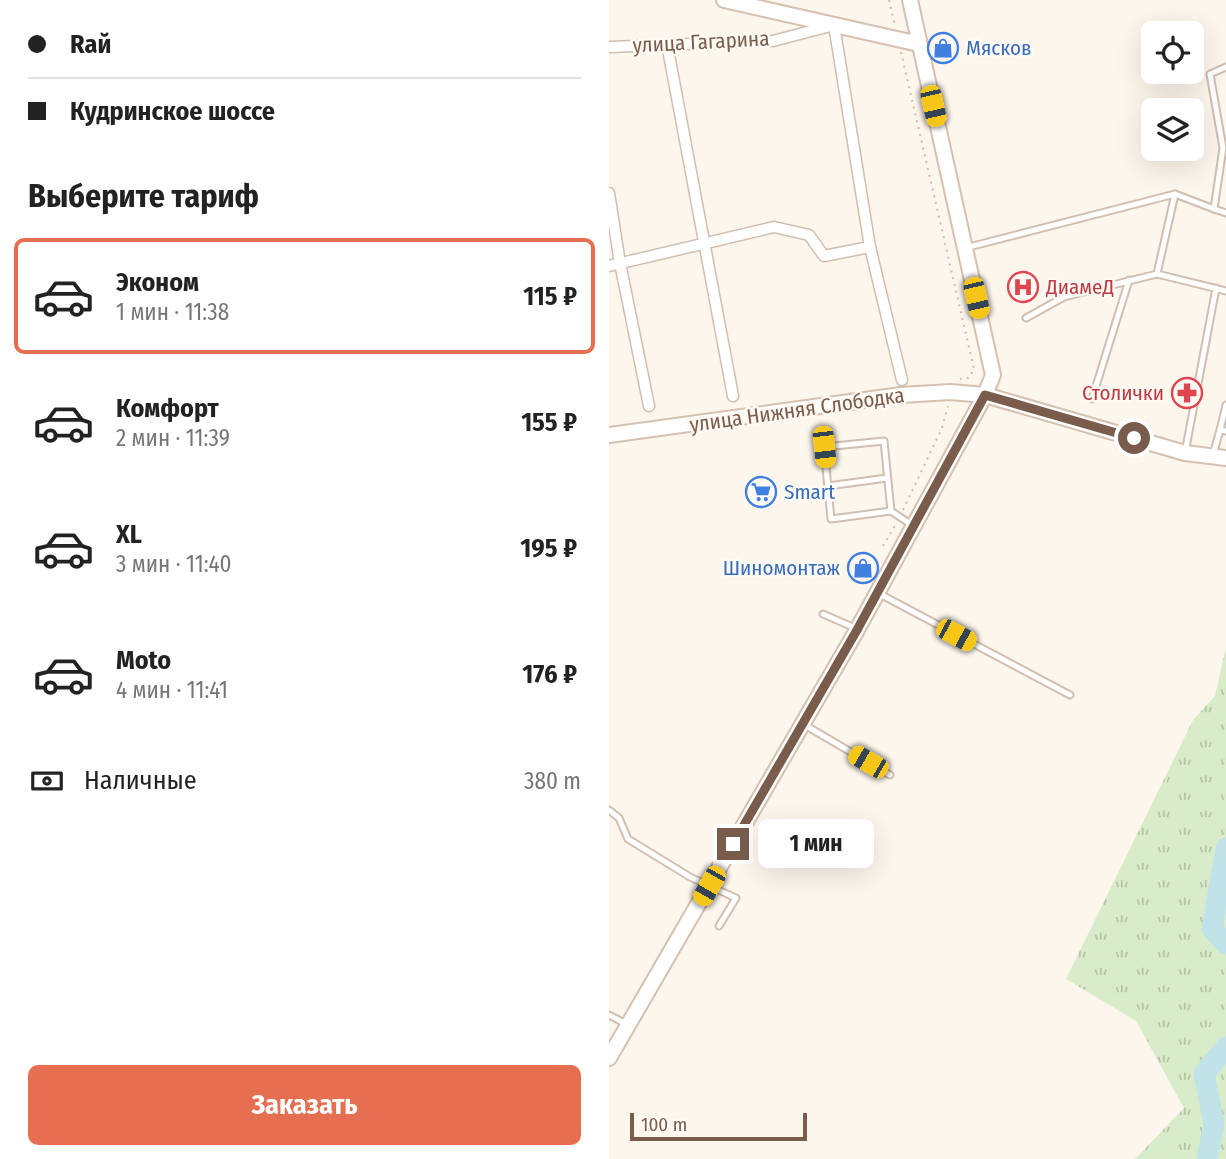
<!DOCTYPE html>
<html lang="ru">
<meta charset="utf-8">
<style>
:root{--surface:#fff;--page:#f2f2f2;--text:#222;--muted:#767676;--line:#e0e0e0;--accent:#e76f51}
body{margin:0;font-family:"Fira Sans Condensed",sans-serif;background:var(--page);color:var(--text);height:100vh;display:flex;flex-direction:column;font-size:26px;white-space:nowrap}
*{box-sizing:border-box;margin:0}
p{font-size:23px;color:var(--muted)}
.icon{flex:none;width:38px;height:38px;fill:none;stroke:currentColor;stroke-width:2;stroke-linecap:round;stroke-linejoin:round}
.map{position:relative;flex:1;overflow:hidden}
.details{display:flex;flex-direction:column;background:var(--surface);width:609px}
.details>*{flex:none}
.guide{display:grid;align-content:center;height:154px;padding:0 28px;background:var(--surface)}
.fabs{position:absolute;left:532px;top:21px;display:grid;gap:14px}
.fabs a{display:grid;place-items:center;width:63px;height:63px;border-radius:10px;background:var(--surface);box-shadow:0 7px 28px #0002;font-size:35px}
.scale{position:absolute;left:21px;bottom:18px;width:177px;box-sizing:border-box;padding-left:7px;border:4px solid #7a5c4d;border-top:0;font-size:19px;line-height:24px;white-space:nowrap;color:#7a5c4d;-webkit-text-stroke:5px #fffaf3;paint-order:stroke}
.end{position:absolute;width:32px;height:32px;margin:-16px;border:9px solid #7a5c4d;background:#fff;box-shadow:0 0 0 4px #fff}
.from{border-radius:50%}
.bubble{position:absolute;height:49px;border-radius:10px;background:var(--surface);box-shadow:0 7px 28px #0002;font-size:23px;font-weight:700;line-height:49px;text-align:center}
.car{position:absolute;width:21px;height:42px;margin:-21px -10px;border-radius:9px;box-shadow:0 0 5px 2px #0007;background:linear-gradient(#f5c518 24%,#345 0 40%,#f5c518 0 76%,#345 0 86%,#f5c518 0)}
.guide b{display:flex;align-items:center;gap:24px;height:66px;font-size:26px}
.guide b+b{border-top:2px solid var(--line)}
.guide i{width:18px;height:18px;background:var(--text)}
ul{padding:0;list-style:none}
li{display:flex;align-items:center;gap:21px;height:116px;margin:0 14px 10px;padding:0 14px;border:4px solid transparent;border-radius:10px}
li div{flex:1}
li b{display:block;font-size:26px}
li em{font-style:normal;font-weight:700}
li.on{border-color:var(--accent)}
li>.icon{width:63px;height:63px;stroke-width:1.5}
h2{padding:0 28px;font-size:32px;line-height:84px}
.pay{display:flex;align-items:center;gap:18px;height:77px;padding:0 28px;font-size:26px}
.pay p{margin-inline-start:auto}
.button{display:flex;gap:14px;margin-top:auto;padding:14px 28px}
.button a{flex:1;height:80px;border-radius:10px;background:var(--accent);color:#fff;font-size:28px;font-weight:700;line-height:80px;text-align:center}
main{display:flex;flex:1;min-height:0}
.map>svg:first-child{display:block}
</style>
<main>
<section class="details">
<div class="guide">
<b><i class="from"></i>Rай</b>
<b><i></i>Кудринское шоссе</b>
</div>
<h2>Выберите тариф</h2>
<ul>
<li class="on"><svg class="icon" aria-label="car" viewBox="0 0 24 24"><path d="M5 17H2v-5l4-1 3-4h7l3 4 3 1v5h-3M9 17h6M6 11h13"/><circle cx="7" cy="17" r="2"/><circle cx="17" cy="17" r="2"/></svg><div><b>Эконом</b><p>1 мин · 11:38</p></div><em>115 ₽</em></li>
<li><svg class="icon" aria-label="car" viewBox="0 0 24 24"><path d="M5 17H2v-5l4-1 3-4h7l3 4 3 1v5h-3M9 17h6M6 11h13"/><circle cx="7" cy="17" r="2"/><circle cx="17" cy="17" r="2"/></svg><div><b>Комфорт</b><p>2 мин · 11:39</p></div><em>155 ₽</em></li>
<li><svg class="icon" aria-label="car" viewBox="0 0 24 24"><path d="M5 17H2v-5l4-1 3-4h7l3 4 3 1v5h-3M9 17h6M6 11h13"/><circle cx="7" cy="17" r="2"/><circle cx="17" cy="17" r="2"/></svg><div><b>XL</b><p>3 мин · 11:40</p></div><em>195 ₽</em></li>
<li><svg class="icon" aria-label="car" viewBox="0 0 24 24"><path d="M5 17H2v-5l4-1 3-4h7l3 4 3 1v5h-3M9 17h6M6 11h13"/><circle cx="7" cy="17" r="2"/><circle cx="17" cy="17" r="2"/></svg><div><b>Moto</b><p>4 мин · 11:41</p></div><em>176 ₽</em></li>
</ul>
<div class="pay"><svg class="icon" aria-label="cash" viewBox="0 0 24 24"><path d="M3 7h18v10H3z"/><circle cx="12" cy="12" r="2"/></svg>Наличные<p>380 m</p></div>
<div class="button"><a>Заказать</a></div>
</section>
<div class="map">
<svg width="617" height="1159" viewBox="0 0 617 1159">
<defs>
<pattern id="grass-tufts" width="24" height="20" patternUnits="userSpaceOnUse" patternTransform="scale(1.75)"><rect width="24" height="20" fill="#d8ecc9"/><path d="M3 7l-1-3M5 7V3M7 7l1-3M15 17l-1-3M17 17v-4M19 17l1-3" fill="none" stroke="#b4c2a5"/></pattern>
</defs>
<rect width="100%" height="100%" fill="#fdf6ec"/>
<polygon fill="url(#grass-tufts)" points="617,647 617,1159 526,1159 575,1108 527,1021 457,979 584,720 606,696"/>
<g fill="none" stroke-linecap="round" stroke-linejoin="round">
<g stroke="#bfe3e8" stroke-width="21">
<polyline points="617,848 603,929 617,944"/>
<polyline points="598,1159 605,1124 595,1074 617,1047"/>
</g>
<g stroke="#d1beb0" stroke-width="9">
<g id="lane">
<polyline points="605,209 617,213"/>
<polyline points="356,248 566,194"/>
<polyline points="548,274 566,194 605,209 614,148 601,74 617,67"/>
<polyline points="417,318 455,297 548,274 617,291"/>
<polyline points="483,399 520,280"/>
<polyline points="611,430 617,405"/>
<polyline points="576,453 607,288"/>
<polyline points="604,455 611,430 617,431"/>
<polyline points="219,486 278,478"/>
<polyline points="282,511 222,519 215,447 275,441 282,511 303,525"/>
<polyline points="269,593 461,695"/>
<polyline points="214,614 246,628"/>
<polyline points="194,724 281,775"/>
<polyline points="0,810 10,818 19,839 81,877 127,898 110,926"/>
<polyline points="0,1015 19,1025"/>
</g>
</g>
<g stroke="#d1beb0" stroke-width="13">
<g id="street">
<polyline points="58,44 124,396"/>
<polyline points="0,47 164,41 225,25 261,247 293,380"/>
<polyline points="0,193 11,263 40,406"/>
<polyline points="0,266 165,227 200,235 215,256 261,247"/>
</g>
</g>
<g stroke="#d6c0b0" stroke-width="18">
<g id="secondary">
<polyline points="115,0 310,44"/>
<polyline points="0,435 292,395 341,392 376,395 576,453 617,458"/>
<polyline points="0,1058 248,630 376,395 384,375 301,0"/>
</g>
</g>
<g stroke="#d9b8a5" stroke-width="2" stroke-dasharray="2 5" stroke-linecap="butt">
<polyline points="280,0 286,26"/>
<polyline points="292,52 365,369 360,378 351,379"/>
<polyline points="294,510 333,428 339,406"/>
<polyline points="274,546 287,524"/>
</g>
<use href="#lane" stroke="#fff" stroke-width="5"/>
<use href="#street" stroke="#fff" stroke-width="10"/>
<use href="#secondary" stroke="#fff" stroke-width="14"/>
</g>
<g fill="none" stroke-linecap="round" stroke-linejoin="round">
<polyline stroke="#7a5c4d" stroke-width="9" points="124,844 248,630 376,395 525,438"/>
</g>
<defs>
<g id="shop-ring" transform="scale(1.575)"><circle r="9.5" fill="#fffaf3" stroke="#3f7fe0" stroke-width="1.5"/><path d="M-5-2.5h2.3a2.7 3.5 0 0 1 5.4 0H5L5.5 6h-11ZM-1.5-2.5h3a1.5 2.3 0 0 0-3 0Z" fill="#3f7fe0"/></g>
<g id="hospital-ring" transform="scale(1.575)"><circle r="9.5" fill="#fffaf3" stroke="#e0444e" stroke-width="1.5"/><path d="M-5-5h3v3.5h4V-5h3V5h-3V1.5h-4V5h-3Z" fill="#e0444e"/></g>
<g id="pharmacy-ring" transform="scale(1.575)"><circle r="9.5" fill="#fffaf3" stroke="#e0444e" stroke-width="1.5"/><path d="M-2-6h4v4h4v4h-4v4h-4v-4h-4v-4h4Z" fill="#e0444e"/></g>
<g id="supermarket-ring" transform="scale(1.575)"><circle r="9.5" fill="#fffaf3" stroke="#3f7fe0" stroke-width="1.5"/><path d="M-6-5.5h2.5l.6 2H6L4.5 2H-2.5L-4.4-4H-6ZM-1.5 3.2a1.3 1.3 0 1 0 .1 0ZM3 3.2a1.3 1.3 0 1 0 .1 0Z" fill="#3f7fe0"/></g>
</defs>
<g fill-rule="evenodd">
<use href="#shop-ring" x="334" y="48"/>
<use href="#hospital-ring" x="414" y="287"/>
<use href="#pharmacy-ring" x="578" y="393"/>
<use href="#supermarket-ring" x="152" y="492"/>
<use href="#shop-ring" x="254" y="568"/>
</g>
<g text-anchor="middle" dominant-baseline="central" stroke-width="5" stroke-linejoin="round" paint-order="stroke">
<g font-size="21" fill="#7a5c4d" stroke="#fffaf3">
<text transform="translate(92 42) rotate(-3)">улица Гагарина</text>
<text transform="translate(188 410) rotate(-8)">улица Нижняя Слободка</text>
</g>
<g font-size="21" fill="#366cbe" stroke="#fffaf3" text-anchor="start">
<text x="357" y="48">Мясков</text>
<text x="175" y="492">Smart</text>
<text x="231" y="568" text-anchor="end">Шиномонтаж</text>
</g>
<g font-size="21" fill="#be3a42" stroke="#fffaf3" text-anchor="start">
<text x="437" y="287">ДиамеД</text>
<text x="555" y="393" text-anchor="end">Столички</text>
</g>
</g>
</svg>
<div class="fabs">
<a><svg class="icon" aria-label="locate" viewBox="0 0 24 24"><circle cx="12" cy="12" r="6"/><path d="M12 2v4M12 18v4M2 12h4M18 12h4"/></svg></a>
<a><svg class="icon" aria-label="layers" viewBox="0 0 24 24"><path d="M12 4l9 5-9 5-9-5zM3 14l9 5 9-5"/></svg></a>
</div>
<div class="scale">100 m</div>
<i class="end from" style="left:525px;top:438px"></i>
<i class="end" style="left:124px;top:844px"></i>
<div class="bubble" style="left:149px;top:819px;width:116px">1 мин</div>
<i class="car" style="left:324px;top:106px;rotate:167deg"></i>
<i class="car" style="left:367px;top:298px;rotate:167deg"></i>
<i class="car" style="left:215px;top:447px;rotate:174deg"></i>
<i class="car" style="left:347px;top:635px;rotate:118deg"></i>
<i class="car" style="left:259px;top:762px;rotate:300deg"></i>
<i class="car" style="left:100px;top:886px;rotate:210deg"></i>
</div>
</main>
